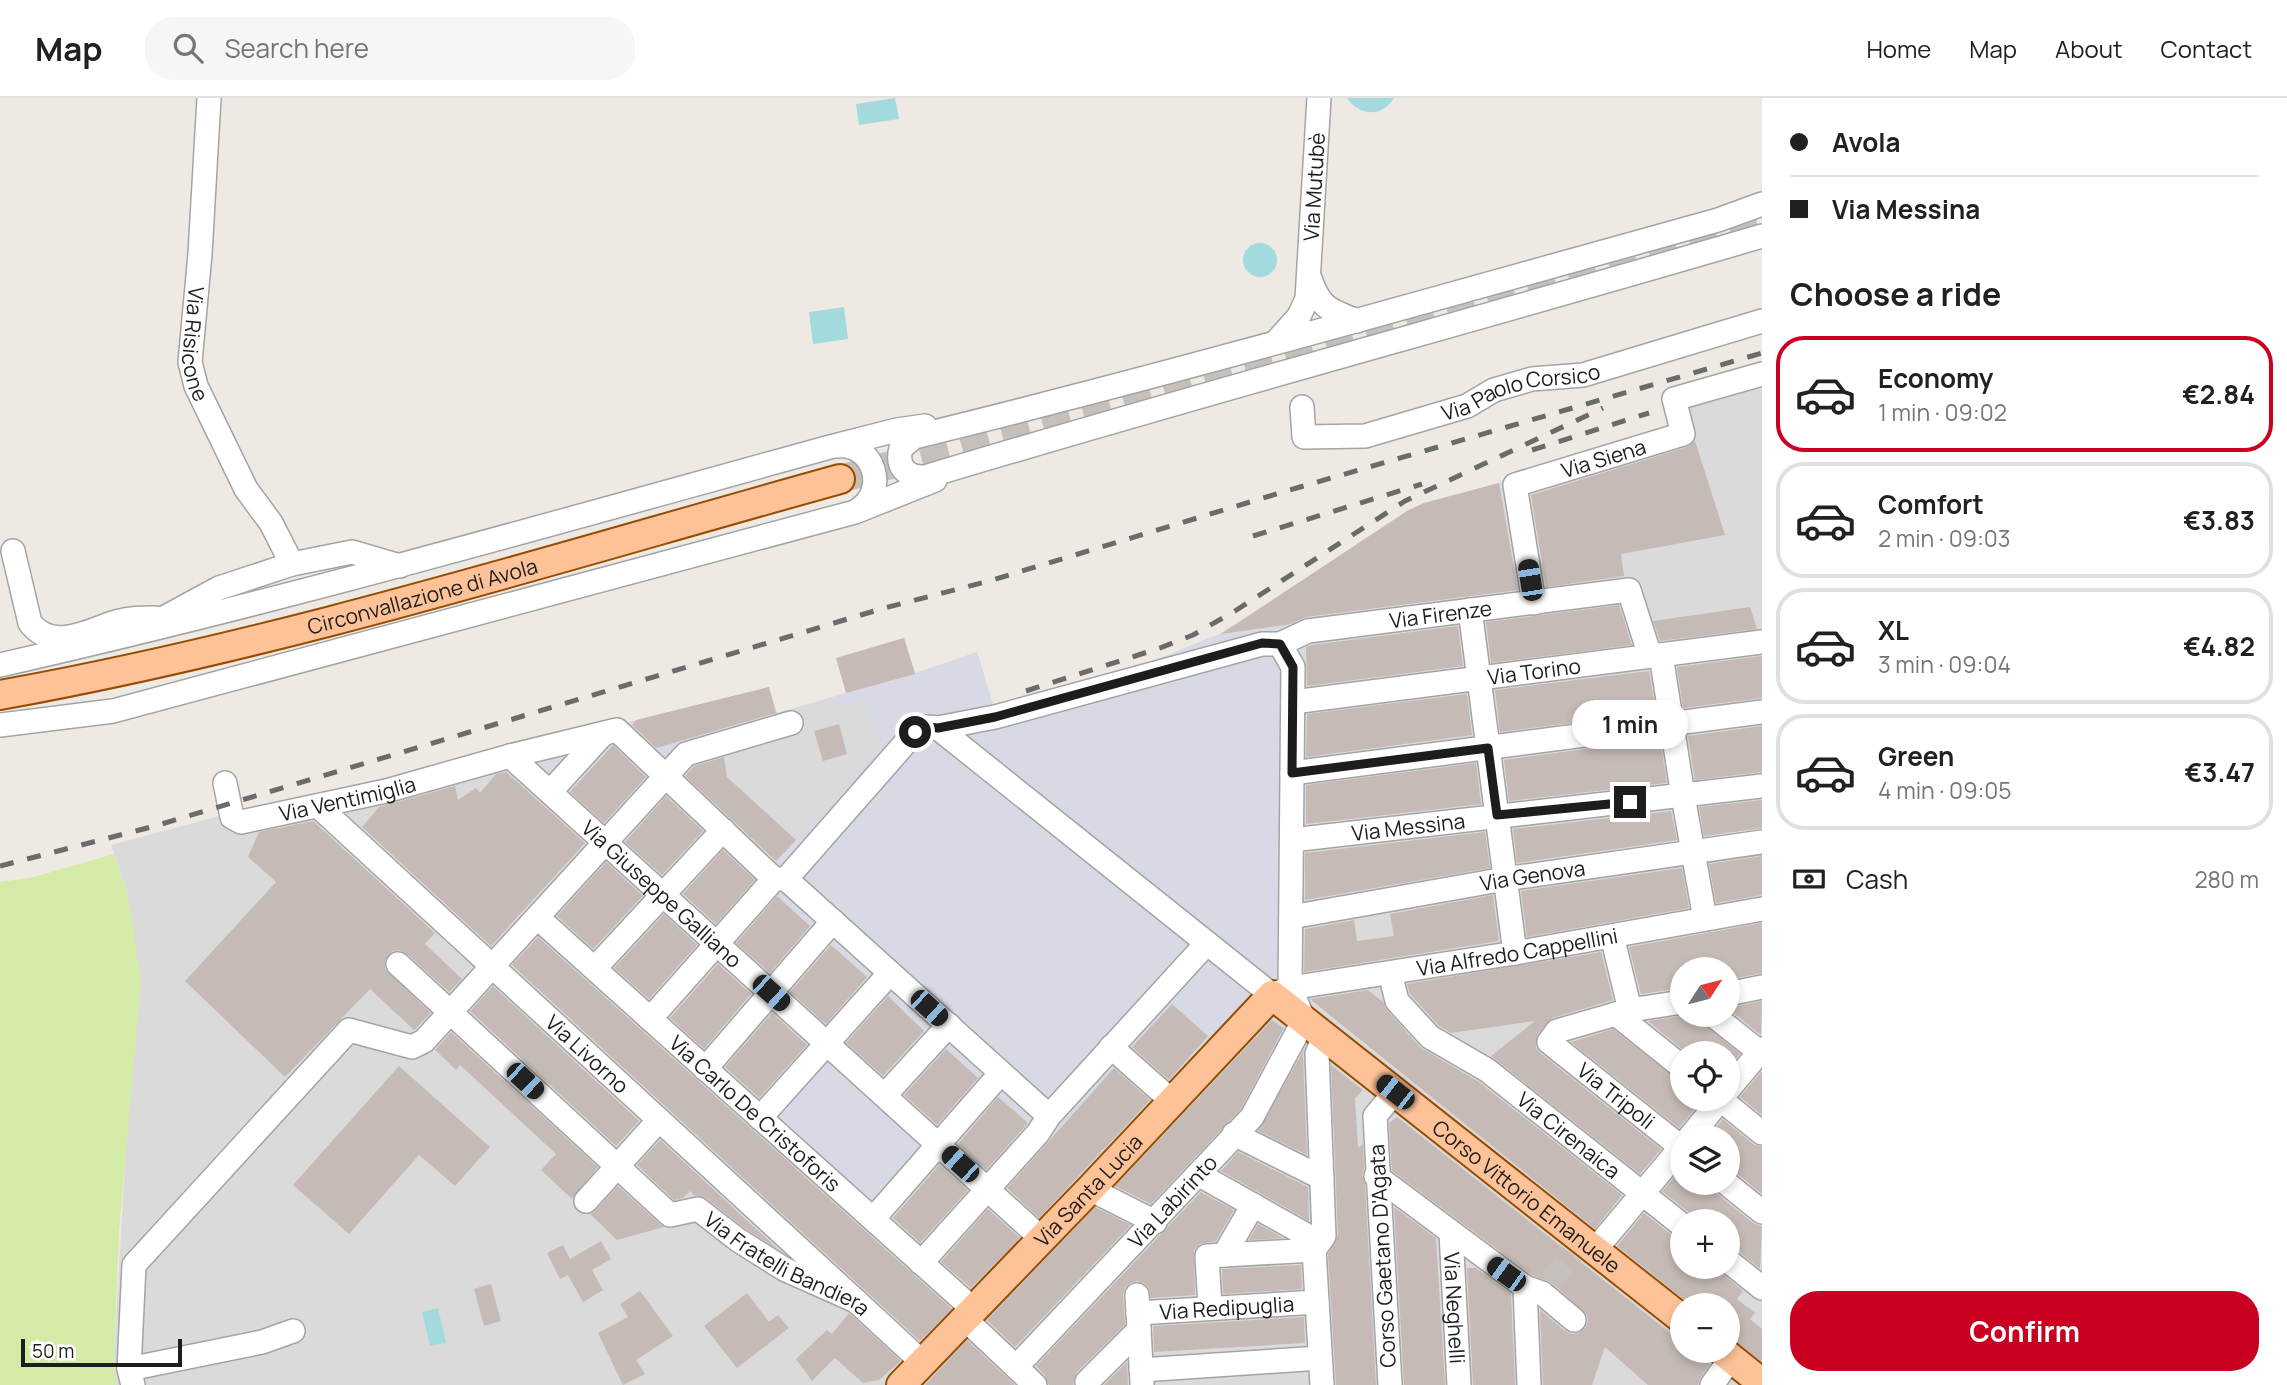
<!DOCTYPE html>
<meta charset="utf-8">
<style>
:root{--surface:#fff;--page:#f6f6f6;--text:#202124;--muted:#757577;--line:#e0e0e0;--accent:#ca0020}
body{margin:0;font-family:Manrope,sans-serif;background:var(--page);color:var(--text);height:100vh;display:flex;flex-direction:column;font-size:26px;white-space:nowrap}
*{box-sizing:border-box;margin:0}
p{font-size:23px;color:var(--muted)}
.icon{flex:none;width:38px;height:38px;fill:none;stroke:currentColor;stroke-width:2;stroke-linecap:round;stroke-linejoin:round}
.map{position:relative;flex:1;overflow:hidden}
.drawer{display:flex;flex-direction:column;background:var(--surface);width:525px}
.drawer>*{flex:none}
.banner{display:grid;align-content:center;height:154px;padding:0 28px;background:var(--surface)}
.needle{width:46px;rotate:54deg}
.tools{position:absolute;left:1670px;top:859px;display:grid;gap:14px}
.tools a{display:grid;place-items:center;width:70px;height:70px;border-radius:50%;background:var(--surface);box-shadow:0 4px 10px #0003;font-size:35px}
.scale{position:absolute;left:21px;bottom:18px;width:161px;box-sizing:border-box;padding-left:7px;border:4px solid #1d1d1d;border-top:0;font-size:19px;line-height:24px;white-space:nowrap;color:#1d1d1d;-webkit-text-stroke:5px #fff;paint-order:stroke}
.end{position:absolute;width:32px;height:32px;margin:-16px;border:9px solid #1d1d1d;background:#fff;box-shadow:0 0 0 4px #fff}
.from{border-radius:50%}
.bubble{position:absolute;height:49px;border-radius:24px;background:var(--surface);box-shadow:0 4px 10px #0003;font-size:23px;font-weight:700;line-height:49px;text-align:center}
.car{position:absolute;width:21px;height:42px;margin:-21px -10px;border-radius:9px;box-shadow:0 0 5px 2px #0007;background:linear-gradient(#222 24%,#8ab4d8 0 40%,#222 0 76%,#8ab4d8 0 86%,#222 0)}
.banner b{display:flex;align-items:center;gap:24px;height:66px;font-size:26px}
.banner b+b{border-top:2px solid var(--line)}
.banner i{width:18px;height:18px;background:var(--text)}
ul{padding:0;list-style:none}
li{display:flex;align-items:center;gap:21px;height:116px;margin:0 14px 10px;padding:0 14px;border:4px solid var(--line);border-radius:28px}
li div{flex:1}
li b{display:block;font-size:26px}
li em{font-style:normal;font-weight:700}
li.selected{border-color:var(--accent)}
li>.icon{width:63px;height:63px;stroke-width:1.5}
h2{padding:0 28px;font-size:32px;line-height:84px}
.pay{display:flex;align-items:center;gap:18px;height:77px;padding:0 28px;font-size:26px}
.pay p{margin-inline-start:auto}
.cta{display:flex;gap:14px;margin-top:auto;padding:14px 28px}
.cta a{flex:1;height:80px;border-radius:28px;background:var(--accent);color:#fff;font-size:28px;font-weight:700;line-height:80px;text-align:center}
header{display:flex;align-items:center;gap:42px;box-sizing:border-box;height:98px;padding:0 35px;background:var(--surface);border-bottom:2px solid var(--line)}
header strong{font-size:33px}
nav{display:flex;gap:38px;margin-inline-start:auto;font-size:24px}
.search{width:490px;height:63px;background:var(--page);display:flex;align-items:center;gap:18px;box-sizing:border-box;padding:0 24px;border-radius:28px;color:var(--muted);font-size:26px}
main{display:flex;flex:1;min-height:0}
.map>svg:first-child{display:block}
</style>
<header>
<strong>Map</strong>
<div class="search"><svg class="icon" aria-label="search" viewBox="0 0 24 24"><circle cx="10" cy="10" r="6"/><path d="M15 15l6 6"/></svg>Search here</div>
<nav><a>Home</a><a>Map</a><a>About</a><a>Contact</a></nav>
</header>
<main>
<div class="map">
<svg width="1762" height="1287" viewBox="0 0 1762 1287">
<rect width="100%" height="100%" fill="#efe9e3"/>
<path fill="#dbdada" fill-rule="evenodd" d="M1762,266V1287H116L114,1257L128,1014L127,794L111,747L219,718L314,701L493,656L620,618L626,625L769,589L777,615L846,595L836,560L904,540L915,575L977,554L994,610L1155,562L1217,537L1274,502L1407,413L1424,405L1499,385V383L1585,358L1671,330L1663,295ZM1682,872H1727V917H1682ZM1682,956H1727V1001H1682ZM1682,1040H1727V1085H1682ZM1682,1124H1727V1169H1682ZM1682,1208H1727V1253H1682Z"/>
<polygon fill="#d3eba7" points="114,756 127,794 141,883 119,1133 114,1257 116,1287 0,1287 0,784 34,779"/>
<g fill="#d7d9e4">
<polygon points="1309,523 1306,545 1304,663 1307,685 1302,805 1304,889 1221,951 1172,906 1047,1043 924,934 613,648 561,704 493,656 620,618 654,650 798,609 804,636 692,670 679,682 772,767 818,717 823,716 881,650 866,601 836,610 833,599 915,576 977,554 994,610 1155,562 1217,537"/>
<polygon points="819,938 945,1053 880,1128 754,1014"/>
</g>
<g fill="#a2dade">
<polygon points="895,0 899,21 859,27 856,6"/>
<path d="M1347,0H1394C1382,20 1359,18 1347,0Z"/>
<circle cx="1260" cy="162" r="17"/>
<polygon points="844,209 848,241 813,246 809,214"/>
<polygon points="438,1210 446,1245 430,1248 422,1214"/>
</g>
<g fill="#c6bab6">
<polygon points="1695,343 1725,437 1621,456 1624,478 1546,489 1531,397 1687,349"/>
<polygon points="1499,385 1518,492 1306,519 1291,526 1221,536 1407,413 1424,405"/>
<polygon points="1619,507 1632,547 1491,565 1486,524"/>
<polygon points="1750,509 1757,531 1660,543 1653,523"/>
<polygon points="1458,528 1463,568 1307,588 1306,549 1312,547"/>
<polygon points="904,540 915,576 846,595 836,560"/>
<polygon points="1762,558 1762,600 1683,610 1677,569"/>
<polygon points="1649,573 1656,614 1500,634 1495,592"/>
<polygon points="769,589 776,615 656,650 632,627 636,622"/>
<polygon points="1467,596 1472,637 1306,659 1307,616"/>
<polygon points="839,626 847,656 823,663 814,633"/>
<polygon points="1762,628 1762,674 1695,682 1688,638"/>
<polygon points="1660,641 1667,685 1509,703 1504,662"/>
<polygon points="613,647 646,679 604,725 570,694"/>
<polygon points="724,659 727,679 796,742 776,763 685,678 694,668"/>
<polygon points="1476,665 1481,706 1306,726 1306,687"/>
<polygon points="506,674 585,745 491,848 362,729 379,709 455,688 458,702 476,690 480,695 496,676"/>
<polygon points="666,698 703,733 662,777 625,744"/>
<polygon points="1762,702 1762,730 1704,738 1699,709"/>
<polygon points="1671,713 1677,742 1517,765 1513,731"/>
<polygon points="313,723 435,835 425,846 462,881 449,894 407,856 400,852 393,853 385,862 385,871 431,915 414,932 370,891 285,979 185,883 276,784 248,759 259,734"/>
<polygon points="1485,734 1490,770 1305,802 1305,755"/>
<polygon points="723,752 755,782 716,826 683,796"/>
<polygon points="1762,758 1762,797 1716,805 1709,766"/>
<polygon points="606,764 643,798 593,851 557,818"/>
<polygon points="1682,770 1689,810 1527,839 1521,793"/>
<polygon points="1493,797 1499,843 1304,874 1305,831 1354,822 1357,843 1394,838 1390,816"/>
<polygon points="777,798 810,828 770,875 736,845"/>
<polygon points="664,816 697,847 649,901 614,870"/>
<polygon points="1762,825 1762,875 1727,882 1727,872 1682,872 1682,890 1641,896 1629,849"/>
<polygon points="538,839 952,1211 920,1243 512,867"/>
<polygon points="831,847 867,879 826,926 790,894"/>
<polygon points="1601,854 1613,902 1552,920 1538,936 1536,949 1540,955 1661,1051 1640,1076 1491,958 1535,923 1451,935 1439,928 1410,896 1407,886"/>
<polygon points="718,866 751,896 704,951 670,920"/>
<polygon points="493,888 639,1023 616,1048 470,913"/>
<polygon points="1368,892 1383,904 1387,912 1420,949 1479,984 1622,1097 1595,1131 1310,901"/>
<polygon points="888,898 924,933 883,978 846,945"/>
<polygon points="1762,903 1761,937 1727,910"/>
<polygon points="1172,906 1208,938 1169,982 1132,949"/>
<polygon points="772,915 807,947 759,1000 725,969"/>
<polygon points="1686,917 1694,917 1740,956 1727,971 1727,956 1688,956 1648,923"/>
<polygon points="1272,922 1284,930 1241,1011 1151,1106 1115,1088"/>
<polygon points="1613,931 1682,985 1682,1001 1702,1002 1679,1030 1571,944"/>
<polygon points="451,934 598,1069 572,1101 541,1072 556,1056 460,967 456,972 435,952"/>
<polygon points="946,951 978,980 937,1027 904,997"/>
<polygon points="1304,952 1303,957 1307,1057 1258,1033"/>
<polygon points="1331,967 1363,992 1355,1000 1358,1050 1363,1046 1364,1071 1362,1077 1365,1086 1376,1287 1336,1287 1328,1156 1338,1137"/>
<polygon points="399,968 490,1049 455,1088 419,1057 349,1136 293,1087"/>
<polygon points="1114,970 1150,1002 1039,1120 1007,1090"/>
<polygon points="1762,973 1762,1017 1740,999"/>
<polygon points="998,999 1028,1025 986,1072 958,1046"/>
<polygon points="1397,1019 1682,1244 1682,1253 1693,1253 1710,1266 1701,1279 1698,1287 1648,1287 1605,1249 1592,1287 1543,1287 1540,1212 1565,1233 1572,1236 1579,1235 1585,1230 1588,1224 1587,1217 1551,1184 1532,1177 1392,1073 1389,1025"/>
<polygon points="1723,1021 1753,1046 1762,1049 1762,1096 1735,1074 1727,1071 1727,1040 1708,1040"/>
<polygon points="660,1042 779,1152 746,1131 706,1100 694,1097 690,1093 683,1100 674,1102 637,1067"/>
<polygon points="1238,1054 1308,1089 1309,1123 1221,1073"/>
<polygon points="939,1067 968,1092 920,1145 893,1120"/>
<polygon points="1682,1070 1682,1085 1712,1085 1717,1096 1753,1125 1762,1128 1760,1171 1736,1151 1727,1148 1727,1124 1695,1124 1691,1116 1662,1093"/>
<polygon points="618,1088 661,1127 664,1129 617,1142 590,1116 596,1112"/>
<polygon points="1201,1094 1234,1112 1216,1143 1200,1146 1194,1152 1195,1197 1151,1200 1149,1190 1144,1185 1137,1183 1130,1185 1125,1190 1123,1197 1125,1227 1077,1274 1073,1287 1049,1287 1045,1277 1036,1268"/>
<polygon points="1095,1109 1131,1127 1015,1249 987,1222"/>
<polygon points="1394,1109 1436,1140 1445,1287 1404,1287"/>
<polygon points="988,1111 1020,1140 971,1190 941,1164"/>
<polygon points="1644,1115 1673,1138 1682,1141 1682,1169 1715,1169 1743,1193 1737,1201 1755,1215 1750,1221 1762,1231 1762,1264 1727,1238 1727,1208 1692,1208 1617,1148"/>
<polygon points="1258,1126 1283,1140 1249,1142"/>
<polygon points="601,1143 611,1161 592,1172 603,1192 583,1204 568,1177 560,1181 547,1155 563,1147 570,1161"/>
<polygon points="1301,1167 1302,1191 1223,1196 1222,1171"/>
<polygon points="1467,1170 1476,1170 1511,1196 1515,1287 1473,1287"/>
<polygon points="491,1186 501,1223 484,1228 474,1191"/>
<polygon points="640,1193 673,1238 636,1262 645,1276 623,1287 598,1235 628,1219 620,1206"/>
<polygon points="747,1195 769,1224 778,1217 789,1230 737,1270 704,1228"/>
<polygon points="849,1215 901,1263 879,1282 863,1285 835,1260 812,1283 796,1261 827,1232 832,1236"/>
<polygon points="1304,1219 1305,1245 1154,1254 1153,1228"/>
<polygon points="967,1242 1015,1287 925,1287"/>
<polygon points="1127,1264 1128,1287 1104,1287"/>
</g>
<g fill="none" stroke-linecap="round" stroke-linejoin="round">
<polyline stroke="#c5c0bb" stroke-width="23" stroke-dasharray="23 11" stroke-linecap="butt" points="1550,1184 1572,1156"/>
<polyline stroke="#c5c0bb" stroke-width="28" stroke-dasharray="28 14" stroke-linecap="butt" points="840,381 1520,194 1762,122"/>
<g stroke="#a4a4a4" stroke-width="26">
<g id="minor">
<path id="s1" d="M209,0L200,156L190,264L196,288L246,391L271,425L292,466"/>
<path d="M1762,106L1718,122C1451,196 1184,273 914,339L901,350C896,368 906,380 925,379C1203,295 1483,220 1762,138"/>
<path d="M1309,178C1320,210 1327,211 1357,223"/>
<path id="s2" d="M1276,244L1299,218L1307,201L1319,0"/>
<path id="s3" d="M1302,309L1304,339L1365,338L1467,308L1494,292L1532,281L1583,277L1762,223"/>
<path d="M837,348C874,344 889,393 858,412"/>
<path d="M13,453L30,525C53,554 87,533 116,524C129,520 142,520 155,520"/>
<path id="s4" d="M1534,505L1515,387L1683,336L1674,301L1762,276"/>
<polyline points="1470,512 1515,855"/>
<polyline points="162,521 219,490 292,466 352,454 400,468"/>
<polyline points="1661,557 1683,698 1705,821"/>
<path d="M0,567C279,504 554,425 830,349L897,332L925,328"/>
<path id="s5" d="M1293,604L1762,544"/>
<polyline points="0,627 113,613 855,414 935,382"/>
<path id="s6" d="M938,630L1272,897L1290,890L1515,855L1762,811"/>
<path id="s7" d="M510,658L1042,1141"/>
<polyline points="1292,675 1762,614"/>
<path id="s8" d="M225,685L232,719L241,724L386,693L510,658L617,632L774,781"/>
<polyline points="550,694 603,636"/>
<path id="s9" d="M318,708L856,1203"/>
<path id="s10" d="M1292,742L1762,688"/>
<path id="s11" d="M786,781L915,634L927,629L938,630L995,619L1262,546H1280L1308,533L1629,492L1650,558"/>
<path id="s12" d="M1291,819L1505,781L1762,744"/>
<path id="s13" d="M538,820L974,1212"/>
<polyline points="1612,838 1630,912"/>
<path id="s14" d="M398,866L670,1117L698,1111L738,1142L784,1171L856,1203L922,1264"/>
<polyline points="595,870 723,732"/>
<path id="s15" d="M1390,875L1397,903L1430,939L1487,972L1682,1127"/>
<polyline points="1727,896 1762,889"/>
<path id="s16" d="M1682,904L1630,912L1557,933L1549,944L1682,1050"/>
<polyline points="1616,916 1682,969"/>
<polyline points="1713,917 1762,956"/>
<polyline points="650,921 774,781 786,781 1049,1018"/>
<polyline points="1111,949 1172,1003"/>
<polyline points="705,971 833,823"/>
<polyline points="1727,993 1762,951"/>
<polyline points="885,997 949,927"/>
<polyline points="1720,1001 1762,1035"/>
<polyline points="760,1020 890,875"/>
<polyline points="1234,1036 1322,1080"/>
<polyline points="1689,1040 1721,1001"/>
<polyline points="1198,1076 1308,1138 1314,1152 1322,1287"/>
<polyline points="1376,1078 1525,1189 1542,1195 1574,1222"/>
<polyline points="1726,1085 1762,1114"/>
<polyline points="1090,1091 1155,1124"/>
<polyline points="586,1103 659,1022"/>
<polyline points="873,1121 1001,975"/>
<path id="s17" d="M1451,1135L1459,1287"/>
<polyline points="1314,1152 1324,1138 1317,956 1324,938"/>
<polyline points="1595,1152 1682,1048"/>
<polyline points="1224,1157 1253,1107"/>
<polyline points="1727,1162 1762,1190"/>
<polyline points="921,1165 1038,1035 1049,1018 1207,845"/>
<polyline points="1525,1189 1529,1287"/>
<polyline points="1137,1197 1142,1285"/>
<polyline points="1210,1210 1207,1158 1314,1152"/>
<path id="s18" d="M1138,1215L1317,1204"/>
<polyline points="965,1221 1035,1287"/>
<path id="s19" d="M1016,1269L1252,1019L1304,922L1290,890L1293,569L1280,546"/>
<polyline points="129,1271 262,1244 293,1233"/>
<polyline points="1141,1272 1320,1260"/>
<polyline points="1087,1284 1139,1232"/>
<polyline points="133,1287 129,1271 134,1167 349,932 412,949 424,943 686,656 791,625"/>
<polyline points="1390,1287 1375,1018 1395,994"/>
<polyline points="1712,1287 1731,1260"/>
</g>
</g>
<g stroke="#964d00" stroke-width="32">
<g id="major">
<path id="s20" d="M0,597C284,546 562,458 840,381"/>
<polyline points="1722,1253 1762,1285"/>
<path id="s21" d="M901,1287L1090,1091L1272,897L1682,1221"/>
</g>
</g>
<use href="#minor" stroke="#fff" stroke-width="23"/>
<use href="#major" stroke="#fec298" stroke-width="28"/>
<g stroke="#6b6b6b" stroke-width="5" stroke-dasharray="14 14" stroke-linecap="butt">
<polyline points="1532,352 1649,315"/>
<polyline points="1253,438 1422,386"/>
<polyline points="1026,593 1160,550 1193,537 1235,513 1405,403 1603,310"/>
<polyline points="0,768 155,728 881,511 989,483 1283,394 1762,255"/>
</g>
</g>
<g fill="none" stroke-linecap="round" stroke-linejoin="round">
<polyline stroke="#1d1d1d" stroke-width="9" points="915,634 927,629 938,630 995,619 1262,545 1280,546 1293,569 1292,675 1488,650 1497,717 1630,704"/>
</g>
<g text-anchor="middle" dominant-baseline="central" stroke-width="5" stroke-linejoin="round" paint-order="stroke">
<g font-size="21" fill="#1d1d1d" stroke="#fff">
<text stroke="none"><textPath href="#s2" startOffset="166">Via Mutubè</textPath></text>
<text stroke="none"><textPath href="#s1" startOffset="247">Via Risicone</textPath></text>
<text stroke="none"><textPath href="#s3" startOffset="254">Via Paolo Corsico</textPath></text>
<text stroke="none"><textPath href="#s4" startOffset="212">Via Siena</textPath></text>
<text stroke="none"><textPath href="#s20" startOffset="434">Circonvallazione di Avola</textPath></text>
<text stroke="none"><textPath href="#s11" startOffset="737">Via Firenze</textPath></text>
<text stroke="none"><textPath href="#s5" startOffset="243">Via Torino</textPath></text>
<text stroke="none"><textPath href="#s8" startOffset="154">Via Ventimiglia</textPath></text>
<text stroke="none"><textPath href="#s10" startOffset="117">Via Messina</textPath></text>
<text stroke="none"><textPath href="#s12" startOffset="245">Via Genova</textPath></text>
<text stroke="none"><textPath href="#s7" startOffset="205">Via Giuseppe Galliano</textPath></text>
<text stroke="none"><textPath href="#s6" startOffset="677">Via Alfredo Cappellini</textPath></text>
<text stroke="none"><textPath href="#s9" startOffset="366">Via Livorno</textPath></text>
<text stroke="none"><textPath href="#s16" startOffset="228">Via Tripoli</textPath></text>
<text stroke="none"><textPath href="#s13" startOffset="292">Via Carlo De Cristoforis</textPath></text>
<text stroke="none"><textPath href="#s15" startOffset="248">Via Cirenaica</textPath></text>
<text stroke="none"><textPath href="#s21" startOffset="270">Via Santa Lucia</textPath></text>
<text stroke="none"><textPath href="#s21" startOffset="863">Corso Vittorio Emanuele</textPath></text>
<text stroke="none"><textPath href="#s19" startOffset="228">Via Labirinto</textPath></text>
<text transform="translate(1382 1158) rotate(-93)">Corso Gaetano D'Agata</text>
<text stroke="none"><textPath href="#s14" startOffset="504">Via Fratelli Bandiera</textPath></text>
<text stroke="none"><textPath href="#s18" startOffset="89">Via Redipuglia</textPath></text>
<text stroke="none"><textPath href="#s17" startOffset="75">Via Neghelli</textPath></text>
</g>
</g>
</svg>
<div class="tools">
<a><svg class="needle" viewBox="-14 -14 28 28"><path d="M0-13l5 13h-10z" fill="#e53935"/><path d="M0 13l5-13h-10z" fill="#757577"/></svg></a>
<a><svg class="icon" aria-label="locate" viewBox="0 0 24 24"><circle cx="12" cy="12" r="6"/><path d="M12 2v4M12 18v4M2 12h4M18 12h4"/></svg></a>
<a><svg class="icon" aria-label="layers" viewBox="0 0 24 24"><path d="M12 4l9 5-9 5-9-5zM3 14l9 5 9-5"/></svg></a>
<a>+</a>
<a>−</a>
</div>
<div class="scale">50 m</div>
<i class="end from" style="left:915px;top:634px"></i>
<i class="end" style="left:1630px;top:704px"></i>
<div class="bubble" style="left:1572px;top:602px;width:116px">1 min</div>
<i class="car" style="left:1530px;top:482px;rotate:351deg"></i>
<i class="car" style="left:771px;top:895px;rotate:132deg"></i>
<i class="car" style="left:929px;top:910px;rotate:132deg"></i>
<i class="car" style="left:525px;top:983px;rotate:133deg"></i>
<i class="car" style="left:1395px;top:994px;rotate:308deg"></i>
<i class="car" style="left:960px;top:1066px;rotate:312deg"></i>
<i class="car" style="left:1506px;top:1176px;rotate:306deg"></i>
</div>
<section class="drawer">
<div class="banner">
<b><i class="from"></i>Avola</b>
<b><i></i>Via Messina</b>
</div>
<h2>Choose a ride</h2>
<ul>
<li class="selected"><svg class="icon" aria-label="car" viewBox="0 0 24 24"><path d="M5 17H2v-5l4-1 3-4h7l3 4 3 1v5h-3M9 17h6M6 11h13"/><circle cx="7" cy="17" r="2"/><circle cx="17" cy="17" r="2"/></svg><div><b>Economy</b><p>1 min · 09:02</p></div><em>€2.84</em></li>
<li><svg class="icon" aria-label="car" viewBox="0 0 24 24"><path d="M5 17H2v-5l4-1 3-4h7l3 4 3 1v5h-3M9 17h6M6 11h13"/><circle cx="7" cy="17" r="2"/><circle cx="17" cy="17" r="2"/></svg><div><b>Comfort</b><p>2 min · 09:03</p></div><em>€3.83</em></li>
<li><svg class="icon" aria-label="car" viewBox="0 0 24 24"><path d="M5 17H2v-5l4-1 3-4h7l3 4 3 1v5h-3M9 17h6M6 11h13"/><circle cx="7" cy="17" r="2"/><circle cx="17" cy="17" r="2"/></svg><div><b>XL</b><p>3 min · 09:04</p></div><em>€4.82</em></li>
<li><svg class="icon" aria-label="car" viewBox="0 0 24 24"><path d="M5 17H2v-5l4-1 3-4h7l3 4 3 1v5h-3M9 17h6M6 11h13"/><circle cx="7" cy="17" r="2"/><circle cx="17" cy="17" r="2"/></svg><div><b>Green</b><p>4 min · 09:05</p></div><em>€3.47</em></li>
</ul>
<div class="pay"><svg class="icon" aria-label="cash" viewBox="0 0 24 24"><path d="M3 7h18v10H3z"/><circle cx="12" cy="12" r="2"/></svg>Cash<p>280 m</p></div>
<div class="cta"><a>Confirm</a></div>
</section>
</main>
